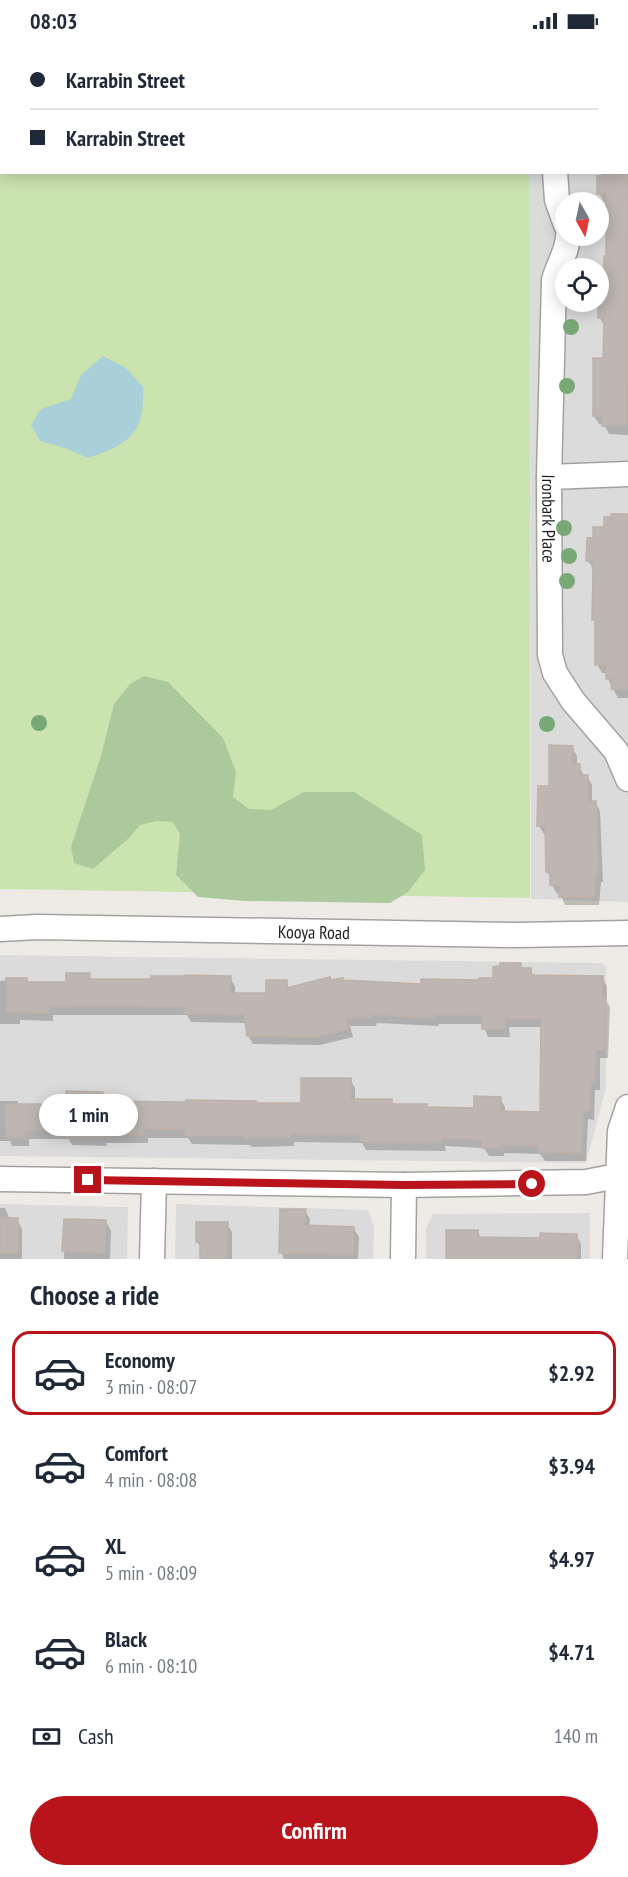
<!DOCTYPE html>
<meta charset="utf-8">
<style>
:root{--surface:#fff;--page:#f6f6f7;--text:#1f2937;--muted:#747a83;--line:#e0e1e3;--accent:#b9131b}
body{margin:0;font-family:"PT Sans Narrow",sans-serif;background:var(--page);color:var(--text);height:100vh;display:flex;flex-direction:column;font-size:22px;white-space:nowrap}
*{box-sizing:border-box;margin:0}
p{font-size:20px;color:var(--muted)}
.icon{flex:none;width:33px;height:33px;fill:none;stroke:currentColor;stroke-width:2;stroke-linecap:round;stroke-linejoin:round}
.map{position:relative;height:1217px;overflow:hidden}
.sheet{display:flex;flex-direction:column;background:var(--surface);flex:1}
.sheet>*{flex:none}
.hud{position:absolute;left:0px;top:0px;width:628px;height:132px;box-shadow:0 3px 15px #0003;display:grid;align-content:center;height:132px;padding:0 30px;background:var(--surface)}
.needle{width:39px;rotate:171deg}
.tools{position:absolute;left:555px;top:150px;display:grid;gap:12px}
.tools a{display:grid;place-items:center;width:54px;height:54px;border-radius:50%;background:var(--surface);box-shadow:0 3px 15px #0003;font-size:30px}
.end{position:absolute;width:27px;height:27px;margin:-14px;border:8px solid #b9131b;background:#fff;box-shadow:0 0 0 3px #fff}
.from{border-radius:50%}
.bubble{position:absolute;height:42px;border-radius:21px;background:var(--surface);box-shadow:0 3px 15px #0003;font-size:20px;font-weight:800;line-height:42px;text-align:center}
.hud b{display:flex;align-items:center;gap:21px;height:57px;font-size:22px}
.hud b+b{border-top:2px solid var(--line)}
.hud i{width:15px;height:15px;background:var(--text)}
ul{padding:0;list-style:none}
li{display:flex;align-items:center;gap:18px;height:84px;margin:0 12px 9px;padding:0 18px;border:3px solid transparent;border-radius:18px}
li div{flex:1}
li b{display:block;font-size:22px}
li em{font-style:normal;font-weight:800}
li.on{border-color:var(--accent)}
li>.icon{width:54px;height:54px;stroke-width:1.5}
h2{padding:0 30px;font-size:27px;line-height:72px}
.pay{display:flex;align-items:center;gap:15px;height:66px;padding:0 30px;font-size:22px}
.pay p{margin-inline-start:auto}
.primary-button{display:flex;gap:12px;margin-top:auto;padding:12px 30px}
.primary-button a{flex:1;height:69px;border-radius:36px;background:var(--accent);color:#fff;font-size:24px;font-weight:800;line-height:69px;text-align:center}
.status{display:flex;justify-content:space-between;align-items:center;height:42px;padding:0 30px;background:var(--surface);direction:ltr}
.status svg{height:16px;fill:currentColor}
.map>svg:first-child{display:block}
</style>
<div class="status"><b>08:03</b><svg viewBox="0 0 49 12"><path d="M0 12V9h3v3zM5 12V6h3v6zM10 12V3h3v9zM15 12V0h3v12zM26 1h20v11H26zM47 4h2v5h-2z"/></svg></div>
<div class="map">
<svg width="628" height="1217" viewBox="0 0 628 1217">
<rect width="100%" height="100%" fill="#eeeae5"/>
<g fill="#dcdbdb" fill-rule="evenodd">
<path d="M530,0H628V860L531,857L530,131L627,130V2ZM566,160H598V194H566ZM566,226H598V260H566Z"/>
<polygon points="0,913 602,921 606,925 606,1046 586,1121 0,1114"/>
<polygon points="0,1162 128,1165 127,1217 0,1217"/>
<polygon points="176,1162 368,1168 374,1184 373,1217 175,1217"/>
<polygon points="590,1171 590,1217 426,1217 426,1187 433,1172"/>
</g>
<polygon fill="#cbe3af" points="0,0 530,0 2,2 2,130 530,131 530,856 0,847"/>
<polygon fill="#acc99d" points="144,634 168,640 223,696 236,730 233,755 249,767 271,768 304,750 354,750 422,793 425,828 408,850 390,861 246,859 198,855 176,833 180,792 173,780 156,779 140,783 129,796 93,827 74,821 71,805 101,714 114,662 130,642"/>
<path fill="#a9cfd8" d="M103,314L126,326L143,345C145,391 130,402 88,416L65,406L40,399L31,383L41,367L71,357L81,333Z"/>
<g fill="#0003">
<polygon points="600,0 628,0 628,393 609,392 604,382 599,382 594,374 604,317 605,285 600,276 608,215 608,160 604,160 599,151 627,130 627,2"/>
<polygon points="628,473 628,656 618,656 608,637 608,631 602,631 597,622 596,582 594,578 594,527 588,519 595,498 605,486"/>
<polygon points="572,705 577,714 577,723 579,724 584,734 587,734 592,743 592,760 595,760 600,769 603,840 601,840 599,863 565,863 560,851 557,852 552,843 552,837 547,830 547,792 544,792 539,784 550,746"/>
<polygon points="520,922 523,927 530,927 534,935 602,936 607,944 607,960 610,965 608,1016 600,1016 600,1048 595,1048 594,1078 588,1077 586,1119 545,1119 540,1112 504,1111 504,1114 489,1114 484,1106 445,1104 446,1109 366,1108 362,1101 294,1100 294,1104 252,1105 250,1103 192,1102 188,1096 148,1096 148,1101 106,1101 107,1104 72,1103 69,1097 29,1097 29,1104 12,1104 10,1099 0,1099 0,1059 17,1059 20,1064 68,1063 102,1051 108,1061 303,1062 350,1037 355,1046 355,1058 391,1059 394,1064 427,1064 428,1067 475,1068 500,1057 505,1065 505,1070 541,1071 542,985 509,985 510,995 488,995 483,982 439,982 438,984 377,981 376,984 350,984 353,995 320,1003 253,1002 248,994 247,981 191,980 187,973 53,973 53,979 20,978 20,982 0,982 0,939 27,938 29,941 67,942 89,932 92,938 152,939 230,936 235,944 235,953 267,953 286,940 290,947 331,940 422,943 480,939 495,937"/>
<polygon points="0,1166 5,1166 10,1178 17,1178 22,1187 22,1217 0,1217"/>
<polygon points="305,1169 310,1177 309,1185 354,1187 359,1195 358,1217 284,1217 281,1210"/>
<polygon points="65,1178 106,1180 111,1189 110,1217 64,1217"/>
<polygon points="227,1182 232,1190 232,1217 201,1217 202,1207 197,1200"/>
<polygon points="477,1189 482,1197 541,1197 576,1193 581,1202 581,1217 447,1217"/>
</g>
<g fill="#beb6b2" stroke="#beb1a8" stroke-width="1.5">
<polygon points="602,130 628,130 627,384 602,384 602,374 593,374 593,316 603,316 604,276 598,276 599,229 604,229 604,214 606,214 606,152 597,152 597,134 602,134"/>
<polygon points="611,472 628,472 628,648 611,647 612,637 606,637 606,623 595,623 595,578 592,578 593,531 592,519 586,519 587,496 593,496 593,485 604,485 604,475 611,475"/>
<polygon points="549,703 573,704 572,722 580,722 580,733 588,733 588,759 596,759 599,831 596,831 594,855 559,855 559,843 550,843 550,830 546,830 545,784 537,784 538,744 549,744"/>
<polygon points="500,921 521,921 521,926 531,926 531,933 603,934 602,954 606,955 604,1008 596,1008 595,1040 591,1040 590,1069 584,1069 581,1111 538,1110 538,1104 500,1103 500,1106 482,1106 482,1098 441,1096 441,1100 360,1100 360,1092 290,1092 290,1096 245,1096 245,1094 185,1094 185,1087 144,1087 144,1093 102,1093 103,1096 66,1095 66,1089 25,1089 25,1096 6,1095 5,1062 66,1062 66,1049 103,1050 103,1059 186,1060 186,1058 256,1059 256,1061 301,1061 301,1036 351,1036 351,1057 392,1057 392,1062 427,1062 427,1065 474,1066 474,1054 501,1055 500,1069 540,1070 541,977 505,977 505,987 482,987 482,974 434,973 434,976 372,973 371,976 346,976 349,987 315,995 247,994 244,973 184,972 184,965 49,964 49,971 6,970 6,936 27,936 27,940 66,940 66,931 90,931 89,937 151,937 151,934 185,934 185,933 231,934 230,951 266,951 266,938 287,938 287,946 330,935 331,938 343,936 343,938 421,942 421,937 479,938 479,936 493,936 493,925 500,924"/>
<polygon points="280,1167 306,1167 305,1183 354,1185 354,1212 279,1211"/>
<rect x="0" y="1176" width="18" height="35"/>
<polygon points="64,1177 106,1178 105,1211 62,1209"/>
<polygon points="196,1180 228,1180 227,1217 200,1217 200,1200 196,1200"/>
<polygon points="446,1188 478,1188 478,1195 540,1196 540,1191 577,1192 577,1217 446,1217"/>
</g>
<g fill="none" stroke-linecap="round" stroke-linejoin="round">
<g stroke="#a2a2a2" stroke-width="27">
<g id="street">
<polyline points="557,2 558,0"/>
<polyline points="555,130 557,158 566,183"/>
<path id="s1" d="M568,194C568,208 558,223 554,238L549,435L550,613L555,631L573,659L616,709L628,737"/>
<polyline points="549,435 628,432"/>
<path id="s2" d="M0,887L37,885L516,893L628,891"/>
<polyline points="0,1137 404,1143 586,1140 617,1134"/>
<polyline points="152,1217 154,1139"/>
<polyline points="403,1217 404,1143"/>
<polyline points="615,1217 620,1089 628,1065"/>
</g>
</g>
<use href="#street" stroke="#fff" stroke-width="24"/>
</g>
<g fill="#77a875">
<circle cx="571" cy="285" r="8"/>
<circle cx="567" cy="344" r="8"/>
<circle cx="564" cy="486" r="8"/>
<circle cx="569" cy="514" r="8"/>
<circle cx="567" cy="539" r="8"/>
<circle cx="39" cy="681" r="8"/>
<circle cx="547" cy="682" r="8"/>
</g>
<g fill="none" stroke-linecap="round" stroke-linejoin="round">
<polyline stroke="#b9131b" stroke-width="8" points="88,1138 404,1143 532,1142"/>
</g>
<g text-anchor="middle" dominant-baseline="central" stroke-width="6" stroke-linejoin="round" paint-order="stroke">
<g font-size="18" fill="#1e1e1e" stroke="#fff">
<text stroke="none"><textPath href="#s1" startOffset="285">Ironbark Place</textPath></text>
<text stroke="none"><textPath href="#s2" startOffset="314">Kooya Road</textPath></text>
</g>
</g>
</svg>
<div class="tools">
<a><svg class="needle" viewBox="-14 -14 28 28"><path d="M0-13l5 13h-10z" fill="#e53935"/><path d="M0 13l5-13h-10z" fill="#747a83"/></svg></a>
<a><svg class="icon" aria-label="locate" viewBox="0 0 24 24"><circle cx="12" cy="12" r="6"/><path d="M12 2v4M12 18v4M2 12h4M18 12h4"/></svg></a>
</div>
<i class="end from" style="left:532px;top:1142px"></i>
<i class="end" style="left:88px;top:1138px"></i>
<div class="bubble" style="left:39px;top:1052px;width:99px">1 min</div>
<div class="hud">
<b><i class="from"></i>Karrabin Street</b>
<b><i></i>Karrabin Street</b>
</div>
</div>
<section class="sheet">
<h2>Choose a ride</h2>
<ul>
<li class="on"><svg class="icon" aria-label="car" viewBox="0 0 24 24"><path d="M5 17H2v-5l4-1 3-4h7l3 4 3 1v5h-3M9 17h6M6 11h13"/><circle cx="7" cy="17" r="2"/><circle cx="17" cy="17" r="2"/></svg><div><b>Economy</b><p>3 min · 08:07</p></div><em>$2.92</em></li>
<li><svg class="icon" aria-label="car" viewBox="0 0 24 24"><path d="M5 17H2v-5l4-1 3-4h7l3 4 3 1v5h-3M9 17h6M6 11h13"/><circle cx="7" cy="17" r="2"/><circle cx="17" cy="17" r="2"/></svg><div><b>Comfort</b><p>4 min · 08:08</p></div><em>$3.94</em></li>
<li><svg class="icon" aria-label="car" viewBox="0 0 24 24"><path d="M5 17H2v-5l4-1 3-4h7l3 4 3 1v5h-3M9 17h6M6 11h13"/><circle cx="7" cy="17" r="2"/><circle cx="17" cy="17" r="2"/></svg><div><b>XL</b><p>5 min · 08:09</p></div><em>$4.97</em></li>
<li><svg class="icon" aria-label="car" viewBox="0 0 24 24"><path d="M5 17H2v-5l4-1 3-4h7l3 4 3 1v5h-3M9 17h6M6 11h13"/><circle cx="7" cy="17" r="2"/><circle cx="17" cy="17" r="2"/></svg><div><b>Black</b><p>6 min · 08:10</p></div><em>$4.71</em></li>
</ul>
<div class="pay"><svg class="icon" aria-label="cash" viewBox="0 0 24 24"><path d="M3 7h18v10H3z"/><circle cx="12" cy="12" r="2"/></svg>Cash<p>140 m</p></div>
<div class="primary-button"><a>Confirm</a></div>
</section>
